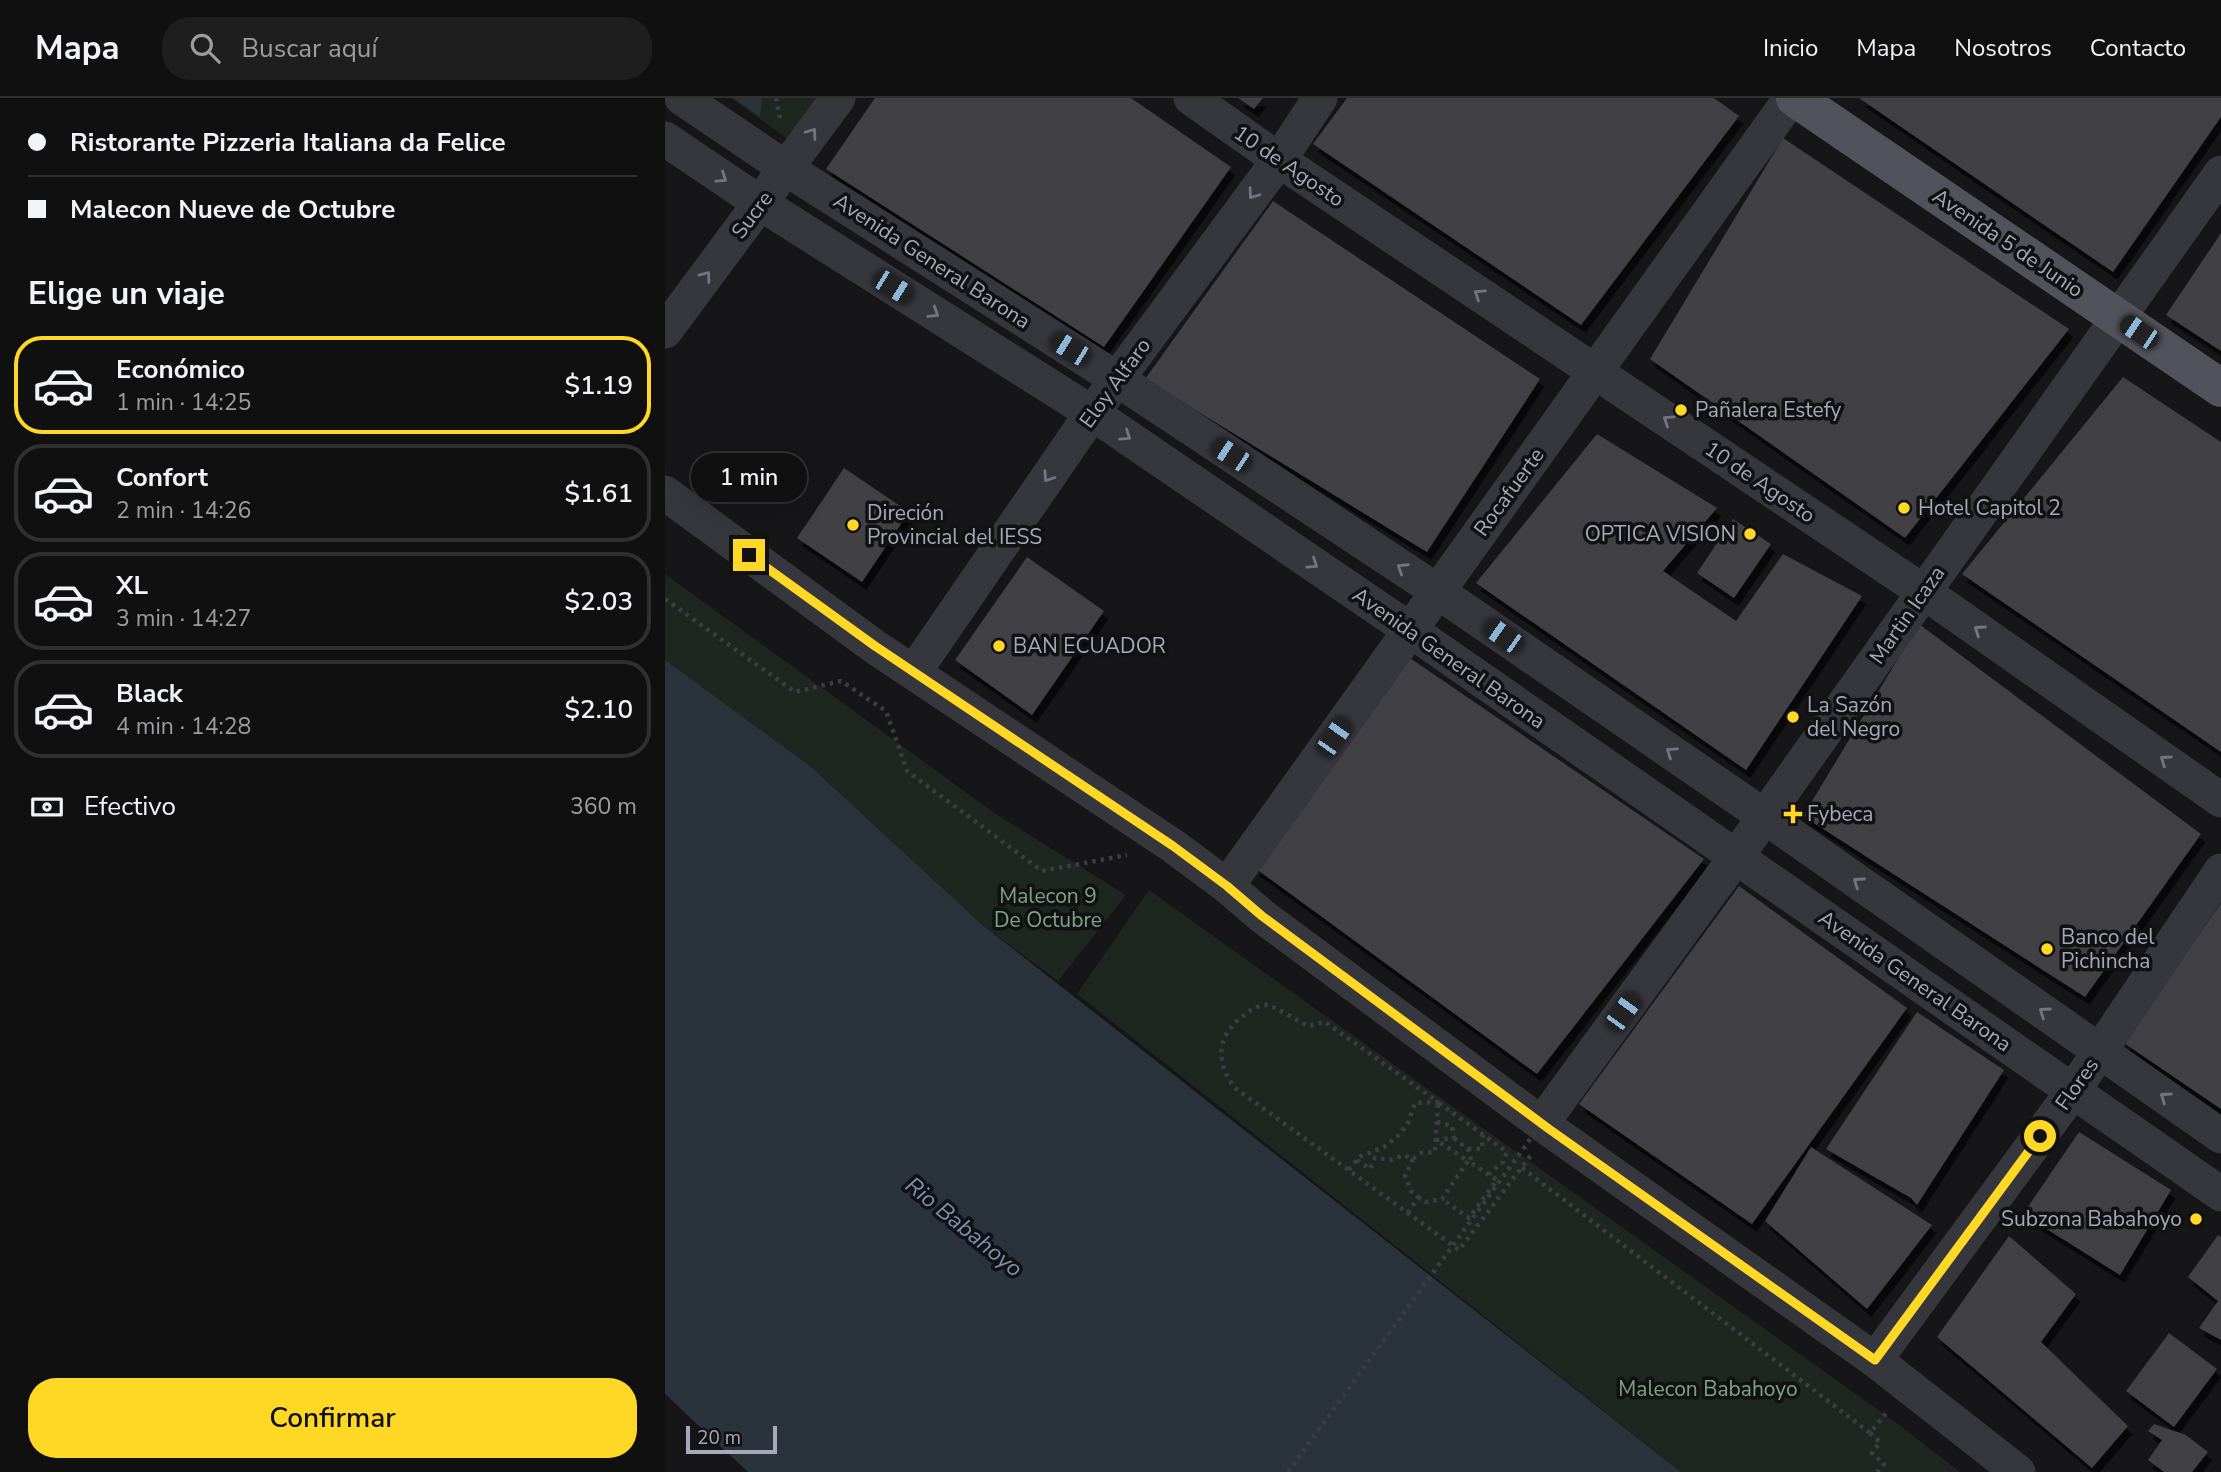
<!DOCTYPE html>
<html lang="es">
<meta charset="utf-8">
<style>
:root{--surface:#101011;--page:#1e1e1f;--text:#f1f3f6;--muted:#9c9d9f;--line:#303031;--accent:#ffd826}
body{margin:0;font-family:"Nunito Sans",sans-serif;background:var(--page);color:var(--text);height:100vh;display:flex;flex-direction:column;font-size:26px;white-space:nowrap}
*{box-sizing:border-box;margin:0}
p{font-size:23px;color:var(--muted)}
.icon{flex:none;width:38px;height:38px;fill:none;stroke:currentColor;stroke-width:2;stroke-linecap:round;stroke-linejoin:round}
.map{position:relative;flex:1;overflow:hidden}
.sheet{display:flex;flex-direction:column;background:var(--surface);width:665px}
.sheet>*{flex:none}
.banner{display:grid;align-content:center;height:154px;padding:0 28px;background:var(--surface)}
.scale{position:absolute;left:21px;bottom:18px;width:91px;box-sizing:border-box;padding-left:7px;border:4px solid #a6a9b9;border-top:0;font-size:19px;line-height:24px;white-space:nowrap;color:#a6a9b9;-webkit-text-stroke:5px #111012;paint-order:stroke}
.end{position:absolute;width:32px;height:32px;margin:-16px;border:9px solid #ffd826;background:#111;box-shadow:0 0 0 4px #111}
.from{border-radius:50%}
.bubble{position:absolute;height:49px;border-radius:24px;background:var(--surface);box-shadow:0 7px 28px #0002,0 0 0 2px var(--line);font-size:23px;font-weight:600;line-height:49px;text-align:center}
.car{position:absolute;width:21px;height:42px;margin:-21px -10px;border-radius:9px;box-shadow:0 0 5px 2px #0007;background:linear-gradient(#222 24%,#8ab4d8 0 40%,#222 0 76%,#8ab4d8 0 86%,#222 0)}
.banner b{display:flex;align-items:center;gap:24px;height:66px;font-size:26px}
.banner b+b{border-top:2px solid var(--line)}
.banner i{width:18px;height:18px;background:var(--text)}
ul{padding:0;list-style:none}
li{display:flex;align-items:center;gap:21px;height:98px;margin:0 14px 10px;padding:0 14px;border:4px solid var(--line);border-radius:28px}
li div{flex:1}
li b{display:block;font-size:26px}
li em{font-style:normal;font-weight:600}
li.selected{border-color:var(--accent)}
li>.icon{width:63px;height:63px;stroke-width:1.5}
h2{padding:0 28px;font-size:32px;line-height:84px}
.pay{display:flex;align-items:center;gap:18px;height:77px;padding:0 28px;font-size:26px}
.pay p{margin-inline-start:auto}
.primary-button{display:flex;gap:14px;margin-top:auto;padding:14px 28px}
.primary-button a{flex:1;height:80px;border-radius:28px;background:var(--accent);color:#111;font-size:28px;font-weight:600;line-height:80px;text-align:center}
header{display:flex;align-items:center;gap:42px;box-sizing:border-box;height:98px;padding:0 35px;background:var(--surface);border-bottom:2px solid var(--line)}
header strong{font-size:33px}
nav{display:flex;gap:38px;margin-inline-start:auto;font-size:24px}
.search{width:490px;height:63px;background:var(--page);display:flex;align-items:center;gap:18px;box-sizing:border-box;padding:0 24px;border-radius:28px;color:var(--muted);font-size:26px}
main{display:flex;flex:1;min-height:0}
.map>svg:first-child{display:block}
</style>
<header>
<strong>Mapa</strong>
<div class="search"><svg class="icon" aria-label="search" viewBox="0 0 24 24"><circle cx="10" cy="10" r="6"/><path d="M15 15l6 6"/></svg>Buscar aquí</div>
<nav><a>Inicio</a><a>Mapa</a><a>Nosotros</a><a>Contacto</a></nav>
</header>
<main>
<section class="sheet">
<div class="banner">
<b><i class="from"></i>Ristorante Pizzeria Italiana da Felice</b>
<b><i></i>Malecon Nueve de Octubre</b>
</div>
<h2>Elige un viaje</h2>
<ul>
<li class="selected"><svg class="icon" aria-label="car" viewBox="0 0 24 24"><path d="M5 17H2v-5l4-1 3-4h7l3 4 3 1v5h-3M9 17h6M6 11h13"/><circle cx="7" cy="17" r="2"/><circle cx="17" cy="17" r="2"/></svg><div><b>Económico</b><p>1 min · 14:25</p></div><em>$1.19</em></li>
<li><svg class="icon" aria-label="car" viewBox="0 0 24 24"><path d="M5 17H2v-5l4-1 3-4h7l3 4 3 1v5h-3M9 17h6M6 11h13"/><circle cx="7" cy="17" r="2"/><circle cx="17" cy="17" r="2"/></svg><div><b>Confort</b><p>2 min · 14:26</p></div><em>$1.61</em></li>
<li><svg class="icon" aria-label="car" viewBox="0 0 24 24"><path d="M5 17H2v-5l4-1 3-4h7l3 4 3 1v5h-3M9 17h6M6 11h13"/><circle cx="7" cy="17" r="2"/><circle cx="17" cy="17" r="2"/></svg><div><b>XL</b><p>3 min · 14:27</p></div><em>$2.03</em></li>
<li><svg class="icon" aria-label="car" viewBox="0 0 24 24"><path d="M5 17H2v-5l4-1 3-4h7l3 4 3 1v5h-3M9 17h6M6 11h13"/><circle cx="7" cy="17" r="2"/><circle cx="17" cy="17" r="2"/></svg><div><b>Black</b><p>4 min · 14:28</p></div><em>$2.10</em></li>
</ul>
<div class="pay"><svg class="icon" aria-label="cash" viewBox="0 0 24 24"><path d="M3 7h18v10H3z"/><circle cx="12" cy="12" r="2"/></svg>Efectivo<p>360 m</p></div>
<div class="primary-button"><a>Confirmar</a></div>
</section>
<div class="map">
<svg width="1556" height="1374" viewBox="0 0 1556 1374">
<defs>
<filter id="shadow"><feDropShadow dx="4.5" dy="8" stdDeviation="0" flood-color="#0009"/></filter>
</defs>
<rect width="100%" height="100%" fill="#161517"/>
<g fill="#1d261f">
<polygon points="66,0 155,0 125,43"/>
<polygon points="0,476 331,716 461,797 393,883 0,591"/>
<polygon points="484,792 1233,1326 1295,1374 1016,1374 412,896"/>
</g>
<g fill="#2a323c">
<polygon points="68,0 97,0 95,19"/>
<polygon points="0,562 146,669 315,825 1016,1374 83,1374 0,1296"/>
</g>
<g fill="#403f45" filter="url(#shadow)">
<polygon points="210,0 466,0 566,69 439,249 161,71"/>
<polygon points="573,0 598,0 589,11"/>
<polygon points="682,0 1049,0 1074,18 916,227 648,46"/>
<polygon points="1194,0 1556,0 1556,19 1448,174"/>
<polygon points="1118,40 1404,231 1240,440 985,261"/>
<polygon points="608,103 875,281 762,454 480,281"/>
<polygon points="1556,135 1556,253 1501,217"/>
<polygon points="1458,279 1556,344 1556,654 1297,476"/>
<polygon points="932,336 1052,410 998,473 1071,523 1118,456 1197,498 1081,672 811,485"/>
<polygon points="179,370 244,414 197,484 132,440"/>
<polygon points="1068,421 1106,446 1069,500 1032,475"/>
<polygon points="362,459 439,513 367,617 290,562"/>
<polygon points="1254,526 1536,736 1420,899 1138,718"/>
<polygon points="739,556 1039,761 872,976 590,770"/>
<polygon points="1074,788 1242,910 1087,1126 914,1006"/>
<polygon points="1556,805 1556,1011 1459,945"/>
<polygon points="1252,914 1339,972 1252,1107 1246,1100 1161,1051"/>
<polygon points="1414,1034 1506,1092 1455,1177 1358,1116"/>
<polygon points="1146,1049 1267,1127 1202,1211 1100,1123"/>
<polygon points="1553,1137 1556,1139 1556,1242 1534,1230 1553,1203 1523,1179"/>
<polygon points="1344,1138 1411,1196 1376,1244 1463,1328 1427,1370 1272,1239"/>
<polygon points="1504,1235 1552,1271 1509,1329 1461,1293"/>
<polygon points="1489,1326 1521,1337 1543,1354 1527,1374 1499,1374 1483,1362 1497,1342 1483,1333"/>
</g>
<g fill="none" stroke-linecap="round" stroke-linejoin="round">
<g stroke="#3c3d44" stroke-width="4.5" stroke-dasharray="3.5 5" stroke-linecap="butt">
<polyline points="111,0 115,21"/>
<polyline points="0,501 130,594 176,583 221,613 242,673 377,773 462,757"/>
<polyline points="774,1005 842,1054 838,1064 824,1076"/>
<polyline points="772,1024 787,1028 789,1040 771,1042 803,1063"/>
<polyline points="789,1040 803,1051 807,1065"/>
<polyline points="803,1051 817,1051 818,1037"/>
<polyline points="692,1062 705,1071 710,1060 727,1062 739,1057 748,1061 756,1055 770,1054 773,1005"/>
<polyline points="857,1070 1205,1335 1223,1313"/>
<path d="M684,1072L694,1059L719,1049L733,1038L743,1025L750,1005L773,1004L660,924L643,928C635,924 610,909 603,907C594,906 584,913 578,918C551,938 550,964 570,990L794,1152L866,1057"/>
<polyline points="753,1099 760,1104 777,1101 803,1063 832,1082 804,1120 777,1101"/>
<polyline points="743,1115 753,1099 746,1093 740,1078 748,1061"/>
<polyline points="1205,1335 1215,1344 1207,1355 1219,1366 1212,1374"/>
</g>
<g stroke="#36363d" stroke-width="35">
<polyline points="17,0 122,71 452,281 772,493 1099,718 1556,1038"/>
<polyline points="526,0 614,62 1259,494 1556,702"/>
<polyline points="0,41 95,105 427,315 745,532 1556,1096"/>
<polyline points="0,233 173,0"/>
<polyline points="0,395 210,549 508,748 562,788 597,818 884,1031 1210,1262 1353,1374"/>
<polyline points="249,574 427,315 614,62 655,0"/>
<polyline points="562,788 1126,0"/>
<polyline points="877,1025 1071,759 1556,75"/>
<polyline points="1210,1262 1408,993 1556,773"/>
</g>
<polyline stroke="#52525c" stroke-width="38" points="1130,0 1556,290"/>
<polyline stroke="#3c3d44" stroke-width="4.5" stroke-dasharray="3.5 5" stroke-linecap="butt" points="623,1374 877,1025"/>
</g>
<defs><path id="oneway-chevron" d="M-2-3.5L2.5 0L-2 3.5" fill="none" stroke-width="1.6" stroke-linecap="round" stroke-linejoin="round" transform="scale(1.75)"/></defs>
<g stroke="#747581">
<use href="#oneway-chevron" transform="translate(147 35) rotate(-54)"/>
<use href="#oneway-chevron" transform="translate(57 80) rotate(34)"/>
<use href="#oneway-chevron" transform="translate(588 96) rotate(126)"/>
<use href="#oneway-chevron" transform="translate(41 178) rotate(-53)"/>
<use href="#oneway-chevron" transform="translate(814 196) rotate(-146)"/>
<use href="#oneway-chevron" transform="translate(269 215) rotate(32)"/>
<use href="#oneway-chevron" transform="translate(1003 322) rotate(-146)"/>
<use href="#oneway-chevron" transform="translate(461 338) rotate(34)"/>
<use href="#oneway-chevron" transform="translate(383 379) rotate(124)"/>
<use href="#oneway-chevron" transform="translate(648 466) rotate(34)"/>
<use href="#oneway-chevron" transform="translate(737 470) rotate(-147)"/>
<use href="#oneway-chevron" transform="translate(1314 532) rotate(-145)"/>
<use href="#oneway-chevron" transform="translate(1006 654) rotate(-146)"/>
<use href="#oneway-chevron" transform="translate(1500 662) rotate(-145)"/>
<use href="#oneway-chevron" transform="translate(1193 784) rotate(-145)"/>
<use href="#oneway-chevron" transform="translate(1379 914) rotate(-145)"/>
<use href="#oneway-chevron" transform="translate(1500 999) rotate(-145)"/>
</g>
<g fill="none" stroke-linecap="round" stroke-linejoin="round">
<polyline stroke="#ffd826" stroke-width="9" points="84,457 210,548 508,748 562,788 597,818 884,1031 1210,1262 1375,1038"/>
</g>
<g fill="#ffd826" stroke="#111012" stroke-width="2.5">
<circle cx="1016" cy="312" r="7"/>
<circle cx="1239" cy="410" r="7"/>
<circle cx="188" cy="427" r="7"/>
<circle cx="1085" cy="436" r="7"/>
<circle cx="334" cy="548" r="7"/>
<circle cx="1128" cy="619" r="7"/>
<path d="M1124.5 705.5h7v7h7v7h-7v7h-7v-7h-7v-7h7z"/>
<circle cx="1382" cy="851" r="7"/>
<circle cx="1531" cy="1121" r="7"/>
</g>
<g text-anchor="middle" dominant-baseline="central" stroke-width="7" stroke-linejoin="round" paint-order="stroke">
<g font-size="21" fill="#a6a9b9" stroke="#111012">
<text transform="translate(624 68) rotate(34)">10 de Agosto</text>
<text transform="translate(87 117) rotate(-53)">Sucre</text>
<text transform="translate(1343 145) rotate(34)">Avenida 5 de Junio</text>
<text transform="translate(267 163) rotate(33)">Avenida General Barona</text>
<text transform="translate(450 285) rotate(-54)">Eloy Alfaro</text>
<text transform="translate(1095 384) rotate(34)">10 de Agosto</text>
<text transform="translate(844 394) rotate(-54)">Rocafuerte</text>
<text transform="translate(1242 517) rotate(-55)">Martin Icaza</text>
<text transform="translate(784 560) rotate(35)">Avenida General Barona</text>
<text transform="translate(1250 883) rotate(35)">Avenida General Barona</text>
<text transform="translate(1412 986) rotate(-55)">Flores</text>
</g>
<g font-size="21" fill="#a6a9b9" stroke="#111012" text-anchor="start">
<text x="1030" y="312">Pañalera Estefy</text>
<text x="1253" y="410">Hotel Capitol 2</text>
<text x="202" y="415">Direción<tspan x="202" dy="24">Provincial del IESS</tspan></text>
<text x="1071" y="436" text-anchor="end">OPTICA VISION</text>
<text x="348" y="548">BAN ECUADOR</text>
<text x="1142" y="607">La Sazón<tspan x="1142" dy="24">del Negro</tspan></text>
<text x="1142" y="716">Fybeca</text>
<text x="1396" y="839">Banco del<tspan x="1396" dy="24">Pichincha</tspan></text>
<text x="1517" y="1121" text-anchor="end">Subzona Babahoyo</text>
</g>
<g font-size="21" fill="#7ca585" stroke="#111012">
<text x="383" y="798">Malecon 9<tspan x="383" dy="24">De Octubre</tspan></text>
<text x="1043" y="1291">Malecon Babahoyo</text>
</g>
<g font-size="23" font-style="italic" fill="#7a91b6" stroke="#111012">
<text transform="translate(299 1129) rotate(39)">Rio Babahoyo</text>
</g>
</g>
</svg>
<div class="scale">20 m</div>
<i class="end from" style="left:1375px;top:1038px"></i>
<i class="end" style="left:84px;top:457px"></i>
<div class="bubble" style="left:26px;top:355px;width:116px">1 min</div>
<i class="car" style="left:228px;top:189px;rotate:122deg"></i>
<i class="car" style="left:1474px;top:234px;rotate:304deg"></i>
<i class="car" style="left:405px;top:251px;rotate:302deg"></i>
<i class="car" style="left:566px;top:357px;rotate:303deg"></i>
<i class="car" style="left:838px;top:538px;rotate:305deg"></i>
<i class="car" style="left:669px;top:639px;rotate:35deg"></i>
<i class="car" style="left:958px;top:914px;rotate:36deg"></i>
</div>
</main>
